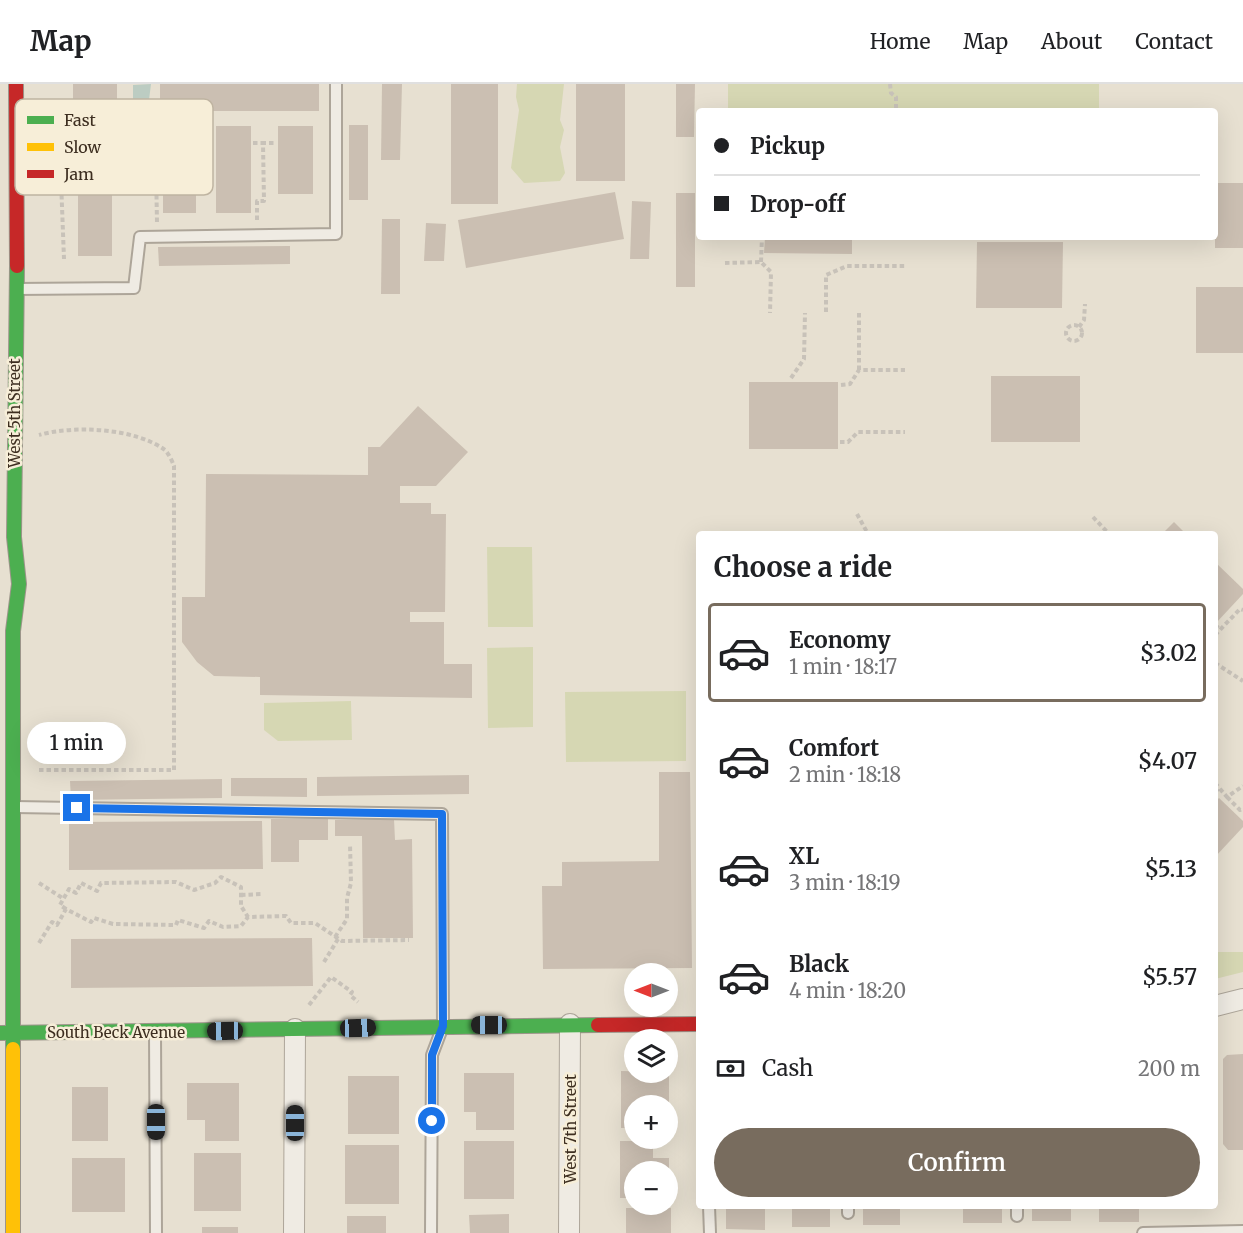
<!DOCTYPE html>
<meta charset="utf-8">
<style>
:root{--surface:#fff;--page:#f2f2f2;--text:#202124;--muted:#757577;--line:#e0e0e0;--accent:#786c5e}
body{margin:0;font-family:Merriweather,serif;background:var(--page);color:var(--text);height:100vh;display:flex;flex-direction:column;font-size:22px;white-space:nowrap}
*{box-sizing:border-box;margin:0}
p{font-size:20px;color:var(--muted)}
.icon{flex:none;width:33px;height:33px;fill:none;stroke:currentColor;stroke-width:2;stroke-linecap:round;stroke-linejoin:round}
.map{position:relative;flex:1;overflow:hidden}
.drawer{position:absolute;left:696px;top:447px;width:522px;height:678px;display:flex;flex-direction:column;background:var(--surface);border-radius:6px;box-shadow:0 6px 24px #0002}
.drawer>*{flex:none}
.banner{position:absolute;left:696px;top:24px;width:522px;height:132px;border-radius:6px;box-shadow:0 6px 24px #0002;display:grid;align-content:center;height:132px;padding:0 18px;background:var(--surface)}
.needle{width:39px;rotate:270deg}
.buttons{position:absolute;left:624px;top:879px;display:grid;gap:12px}
.buttons a{display:grid;place-items:center;width:54px;height:54px;border-radius:50%;background:var(--surface);box-shadow:0 6px 24px #0002;font-size:30px}
.end{position:absolute;width:27px;height:27px;margin:-14px;border:8px solid #1a73e8;background:#fff;box-shadow:0 0 0 3px #fff}
.from{border-radius:50%}
.bubble{position:absolute;height:42px;border-radius:21px;background:var(--surface);box-shadow:0 6px 24px #0002;font-size:20px;font-weight:600;line-height:42px;text-align:center}
.car{position:absolute;width:18px;height:36px;margin:-18px -9px;border-radius:8px;box-shadow:0 0 4px 2px #0007;background:linear-gradient(#222 24%,#8ab4d8 0 40%,#222 0 76%,#8ab4d8 0 86%,#222 0)}
.banner b{display:flex;align-items:center;gap:21px;height:57px;font-size:22px}
.banner b+b{border-top:2px solid var(--line)}
.banner i{width:15px;height:15px;background:var(--text)}
ul{padding:0;list-style:none}
li{display:flex;align-items:center;gap:18px;height:99px;margin:0 12px 9px;padding:0 6px;border:3px solid transparent;border-radius:6px}
li div{flex:1}
li b{display:block;font-size:22px}
li em{font-style:normal;font-weight:600}
li.current{border-color:var(--accent)}
li>.icon{width:54px;height:54px;stroke-width:1.5}
h2{padding:0 18px;font-size:27px;line-height:72px}
.pay{display:flex;align-items:center;gap:15px;height:66px;padding:0 18px;font-size:22px}
.pay p{margin-inline-start:auto}
.cta{display:flex;gap:12px;margin-top:auto;padding:12px 18px}
.cta a{flex:1;height:69px;border-radius:36px;background:var(--accent);color:#fff;font-size:24px;font-weight:600;line-height:69px;text-align:center}
header{display:flex;align-items:center;gap:36px;box-sizing:border-box;height:84px;padding:0 30px;background:var(--surface);border-bottom:2px solid var(--line)}
header strong{font-size:28px}
nav{display:flex;gap:33px;margin-inline-start:auto;font-size:21px}
.map>svg:first-child{display:block}
</style>
<header>
<strong>Map</strong>
<nav><a>Home</a><a>Map</a><a>About</a><a>Contact</a></nav>
</header>
<div class="map">
<svg width="1243" height="1149" viewBox="0 0 1243 1149">
<rect width="100%" height="100%" fill="#e7e0d1"/>
<g fill="#d6d7b3">
<polygon points="517,0 564,0 560,36 564,46 560,63 565,89 560,97 524,99 511,84 519,26 516,13"/>
<rect x="728" y="0" width="371" height="27"/>
<polygon points="487,463 532,463 533,543 488,543"/>
<polygon points="533,563 533,643 488,644 487,564"/>
<polygon points="686,607 686,677 566,678 565,608"/>
<polygon points="351,617 352,656 278,657 264,646 264,619"/>
<polygon points="1215,868 1243,868 1243,888 1215,895"/>
</g>
<polygon fill="#bcccc2" points="151,0 148,24 142,24 133,15 133,1"/>
<g fill="#cbbfb2">
<rect x="73" y="0" width="44" height="26"/>
<rect x="160" y="0" width="159" height="27"/>
<polygon points="382,0 402,0 400,76 381,76"/>
<rect x="451" y="0" width="47" height="120"/>
<rect x="576" y="0" width="49" height="97"/>
<polygon points="676,0 695,0 694,53 676,53"/>
<rect x="349" y="41" width="19" height="75"/>
<rect x="216" y="42" width="35" height="87"/>
<rect x="278" y="42" width="35" height="68"/>
<rect x="163" y="43" width="33" height="86"/>
<rect x="1215" y="99" width="28" height="65"/>
<rect x="78" y="102" width="34" height="70"/>
<polygon points="615,108 624,155 466,184 458,136"/>
<rect x="676" y="109" width="19" height="94"/>
<polygon points="632,117 651,118 649,175 630,175"/>
<polygon points="382,135 400,135 400,210 381,210"/>
<polygon points="426,139 446,140 444,177 424,177"/>
<polygon points="765,153 852,153 852,170 764,169"/>
<polygon points="977,158 1063,158 1062,224 976,224"/>
<polygon points="290,162 290,180 159,182 158,163"/>
<rect x="1196" y="203" width="47" height="66"/>
<rect x="991" y="292" width="89" height="66"/>
<rect x="749" y="298" width="89" height="67"/>
<polygon points="418,322 468,368 436,402 400,402 400,419 431,419 431,430 446,430 445,528 410,528 410,538 444,538 444,580 472,580 472,614 260,611 260,593 214,592 197,578 182,558 182,513 205,513 206,390 368,391 368,363 380,363"/>
<polygon points="1174,438 1186,450 1162,450"/>
<polygon points="1215,478 1243,505 1243,510 1216,539"/>
<polygon points="659,688 690,688 692,884 543,885 542,802 562,802 562,778 659,777"/>
<polygon points="469,691 469,710 317,712 317,693"/>
<polygon points="231,694 307,694 307,713 231,712"/>
<polygon points="222,695 222,714 71,716 70,697"/>
<polygon points="1219,714 1243,737 1243,743 1215,773 1215,718"/>
<polygon points="271,735 328,735 328,756 299,756 299,778 271,778"/>
<polygon points="394,735 395,756 412,755 413,854 363,854 362,752 335,752 335,736"/>
<polygon points="262,737 263,785 69,786 69,738"/>
<polygon points="312,854 313,902 71,904 71,855"/>
<polygon points="1243,970 1243,1066 1228,1066 1223,1060 1223,975 1227,971"/>
<polygon points="621,987 669,988 669,1022 634,1022 634,1044 621,1044"/>
<polygon points="464,989 514,989 514,1046 476,1046 476,1028 464,1028"/>
<rect x="348" y="992" width="51" height="58"/>
<polygon points="187,999 239,999 239,1057 205,1057 205,1036 187,1036"/>
<rect x="72" y="1003" width="36" height="54"/>
<rect x="464" y="1057" width="50" height="58"/>
<polygon points="620,1057 653,1057 653,1074 669,1074 669,1088 634,1088 634,1114 620,1114"/>
<rect x="345" y="1061" width="54" height="59"/>
<rect x="194" y="1069" width="47" height="58"/>
<rect x="72" y="1074" width="53" height="54"/>
<polygon points="726,1122 765,1122 765,1146 726,1145"/>
<rect x="792" y="1122" width="38" height="21"/>
<rect x="863" y="1122" width="37" height="19"/>
<rect x="963" y="1122" width="39" height="17"/>
<rect x="1032" y="1122" width="39" height="15"/>
<rect x="1099" y="1122" width="40" height="16"/>
<rect x="626" y="1124" width="45" height="25"/>
<polygon points="509,1130 509,1149 470,1149 469,1131"/>
<rect x="347" y="1132" width="39" height="17"/>
<rect x="202" y="1143" width="36" height="6"/>
</g>
<g fill="none" stroke-linecap="round" stroke-linejoin="round">
<g stroke="#ada599" stroke-width="14">
<g id="lane">
<polyline points="16,205 134,204 140,153 336,150 336,0"/>
<polyline points="15,723 442,730 443,942 432,971 431,1149"/>
<polyline points="155,948 156,1149"/>
<polyline points="709,1122 710,1149"/>
<polyline points="848,1122 848,1129"/>
<polyline points="1017,1132 1017,1122"/>
<polyline points="1143,1149 1243,1147"/>
</g>
</g>
<g stroke="#ada599" stroke-width="22">
<g id="street">
<polyline points="1215,922 1243,915"/>
<polyline points="294,1149 295,945"/>
<polyline points="569,1149 570,940"/>
</g>
</g>
<g stroke="#9c958a" stroke-width="16">
<g id="fast">
<polyline points="0,949 598,941"/>
<polyline points="13,965 13,547 19,500 14,453 17,182"/>
</g>
</g>
<g stroke="#9c958a" stroke-width="16">
<polyline id="slow" points="13,965 13,1149"/>
</g>
<g stroke="#9c958a" stroke-width="16">
<g id="jam">
<polyline points="16,0 17,182"/>
<polyline points="598,941 699,940"/>
</g>
</g>
<g stroke="#c8c2b9" stroke-width="4" stroke-dasharray="4.5 3" stroke-linecap="butt">
<polyline points="890,0 891,9 896,13 896,27"/>
<polyline points="253,59 263,59"/>
<polyline points="43,87 58,96 117,92 123,87 156,86 157,138"/>
<polyline points="61,96 64,175"/>
<polyline points="257,136 257,117 264,117 263,59 276,59"/>
<polyline points="761,178 762,153"/>
<polyline points="725,179 761,178 771,188 770,229"/>
<polyline points="826,228 826,191 847,182 907,182"/>
<circle cx="1074" cy="249" r="8"/>
<polyline points="1079,243 1084,236 1085,220"/>
<polyline points="859,286 859,228"/>
<polyline points="791,294 804,275 805,229"/>
<polyline points="841,301 850,300 859,286 905,286"/>
<polyline points="840,358 848,358 858,348 905,348"/>
<polyline points="857,430 868,450"/>
<polyline points="1093,433 1109,450"/>
<polyline points="1215,541 1220,545"/>
<polyline points="1215,551 1240,525 1243,526"/>
<polyline points="1215,579 1243,597"/>
<path d="M39,686H174V382C172,377 169,370 165,366C135,344 74,341 39,351"/>
<polyline points="1215,699 1227,713 1243,702"/>
<polyline points="1215,708 1219,704"/>
<polyline points="1227,713 1240,726 1243,725"/>
<polyline points="39,799 64,815"/>
<polyline points="241,811 263,810"/>
<polyline points="66,825 60,821 69,805 76,809 81,799 97,807 101,799 176,798 194,806 215,799 221,793 241,803 241,822 248,833"/>
<polyline points="335,853 347,835 347,814 351,799 350,760"/>
<polyline points="39,859 52,838 57,841 66,825 91,838 94,834 113,840 176,841 178,836 204,844 209,837 223,843 241,842 248,833 286,832 291,839 315,839 342,857 409,856"/>
<polyline points="324,878 338,855"/>
<polyline points="309,921 331,893 352,908 350,911 358,918"/>
</g>
<use href="#lane" stroke="#efebe3" stroke-width="10"/>
<use href="#street" stroke="#efebe3" stroke-width="20"/>
<use href="#fast" stroke="#4caf50" stroke-width="14"/>
<use href="#slow" stroke="#ffc107" stroke-width="14"/>
<use href="#jam" stroke="#c62828" stroke-width="14"/>
</g>
<g fill="none" stroke-linecap="round" stroke-linejoin="round">
<polyline stroke="#1a73e8" stroke-width="8" points="77,724 442,730 443,942 432,971 432,1037"/>
</g>
<g text-anchor="middle" dominant-baseline="central" stroke-width="5" stroke-linejoin="round" paint-order="stroke">
<g font-size="15" fill="#3d2e20" stroke="#f7eed8">
<text transform="translate(14 329) rotate(-90)">West 5th Street</text>
<text x="116" y="948">South Beck Avenue</text>
<text transform="translate(570 1045) rotate(-90)">West 7th Street</text>
</g>
</g>
<rect x="15" y="15" width="198" height="96" rx="9" fill="#f7eed8" stroke="#bfb4a1" stroke-width="1.5"/>
<rect x="27" y="32" width="27" height="8" fill="#4caf50"/>
<rect x="27" y="59" width="27" height="8" fill="#ffc107"/>
<rect x="27" y="86" width="27" height="8" fill="#c62828"/>
<g font-size="16" fill="#3d2e20">
<text x="64" y="42">Fast</text>
<text x="64" y="69">Slow</text>
<text x="64" y="96">Jam</text>
</g>
</svg>
<div class="buttons">
<a><svg class="needle" viewBox="-14 -14 28 28"><path d="M0-13l5 13h-10z" fill="#e53935"/><path d="M0 13l5-13h-10z" fill="#757577"/></svg></a>
<a><svg class="icon" aria-label="layers" viewBox="0 0 24 24"><path d="M12 4l9 5-9 5-9-5zM3 14l9 5 9-5"/></svg></a>
<a>+</a>
<a>−</a>
</div>
<i class="end from" style="left:432px;top:1037px"></i>
<i class="end" style="left:77px;top:724px"></i>
<div class="bubble" style="left:27px;top:638px;width:99px">1 min</div>
<i class="car" style="left:489px;top:941px;rotate:270deg"></i>
<i class="car" style="left:358px;top:944px;rotate:88deg"></i>
<i class="car" style="left:225px;top:947px;rotate:269deg"></i>
<i class="car" style="left:156px;top:1038px;rotate:180deg"></i>
<i class="car" style="left:295px;top:1039px;rotate:0deg"></i>
<div class="banner">
<b><i class="from"></i>Pickup</b>
<b><i></i>Drop-off</b>
</div>
<section class="drawer">
<h2>Choose a ride</h2>
<ul>
<li class="current"><svg class="icon" aria-label="car" viewBox="0 0 24 24"><path d="M5 17H2v-5l4-1 3-4h7l3 4 3 1v5h-3M9 17h6M6 11h13"/><circle cx="7" cy="17" r="2"/><circle cx="17" cy="17" r="2"/></svg><div><b>Economy</b><p>1 min · 18:17</p></div><em>$3.02</em></li>
<li><svg class="icon" aria-label="car" viewBox="0 0 24 24"><path d="M5 17H2v-5l4-1 3-4h7l3 4 3 1v5h-3M9 17h6M6 11h13"/><circle cx="7" cy="17" r="2"/><circle cx="17" cy="17" r="2"/></svg><div><b>Comfort</b><p>2 min · 18:18</p></div><em>$4.07</em></li>
<li><svg class="icon" aria-label="car" viewBox="0 0 24 24"><path d="M5 17H2v-5l4-1 3-4h7l3 4 3 1v5h-3M9 17h6M6 11h13"/><circle cx="7" cy="17" r="2"/><circle cx="17" cy="17" r="2"/></svg><div><b>XL</b><p>3 min · 18:19</p></div><em>$5.13</em></li>
<li><svg class="icon" aria-label="car" viewBox="0 0 24 24"><path d="M5 17H2v-5l4-1 3-4h7l3 4 3 1v5h-3M9 17h6M6 11h13"/><circle cx="7" cy="17" r="2"/><circle cx="17" cy="17" r="2"/></svg><div><b>Black</b><p>4 min · 18:20</p></div><em>$5.57</em></li>
</ul>
<div class="pay"><svg class="icon" aria-label="cash" viewBox="0 0 24 24"><path d="M3 7h18v10H3z"/><circle cx="12" cy="12" r="2"/></svg>Cash<p>200 m</p></div>
<div class="cta"><a>Confirm</a></div>
</section>
</div>
